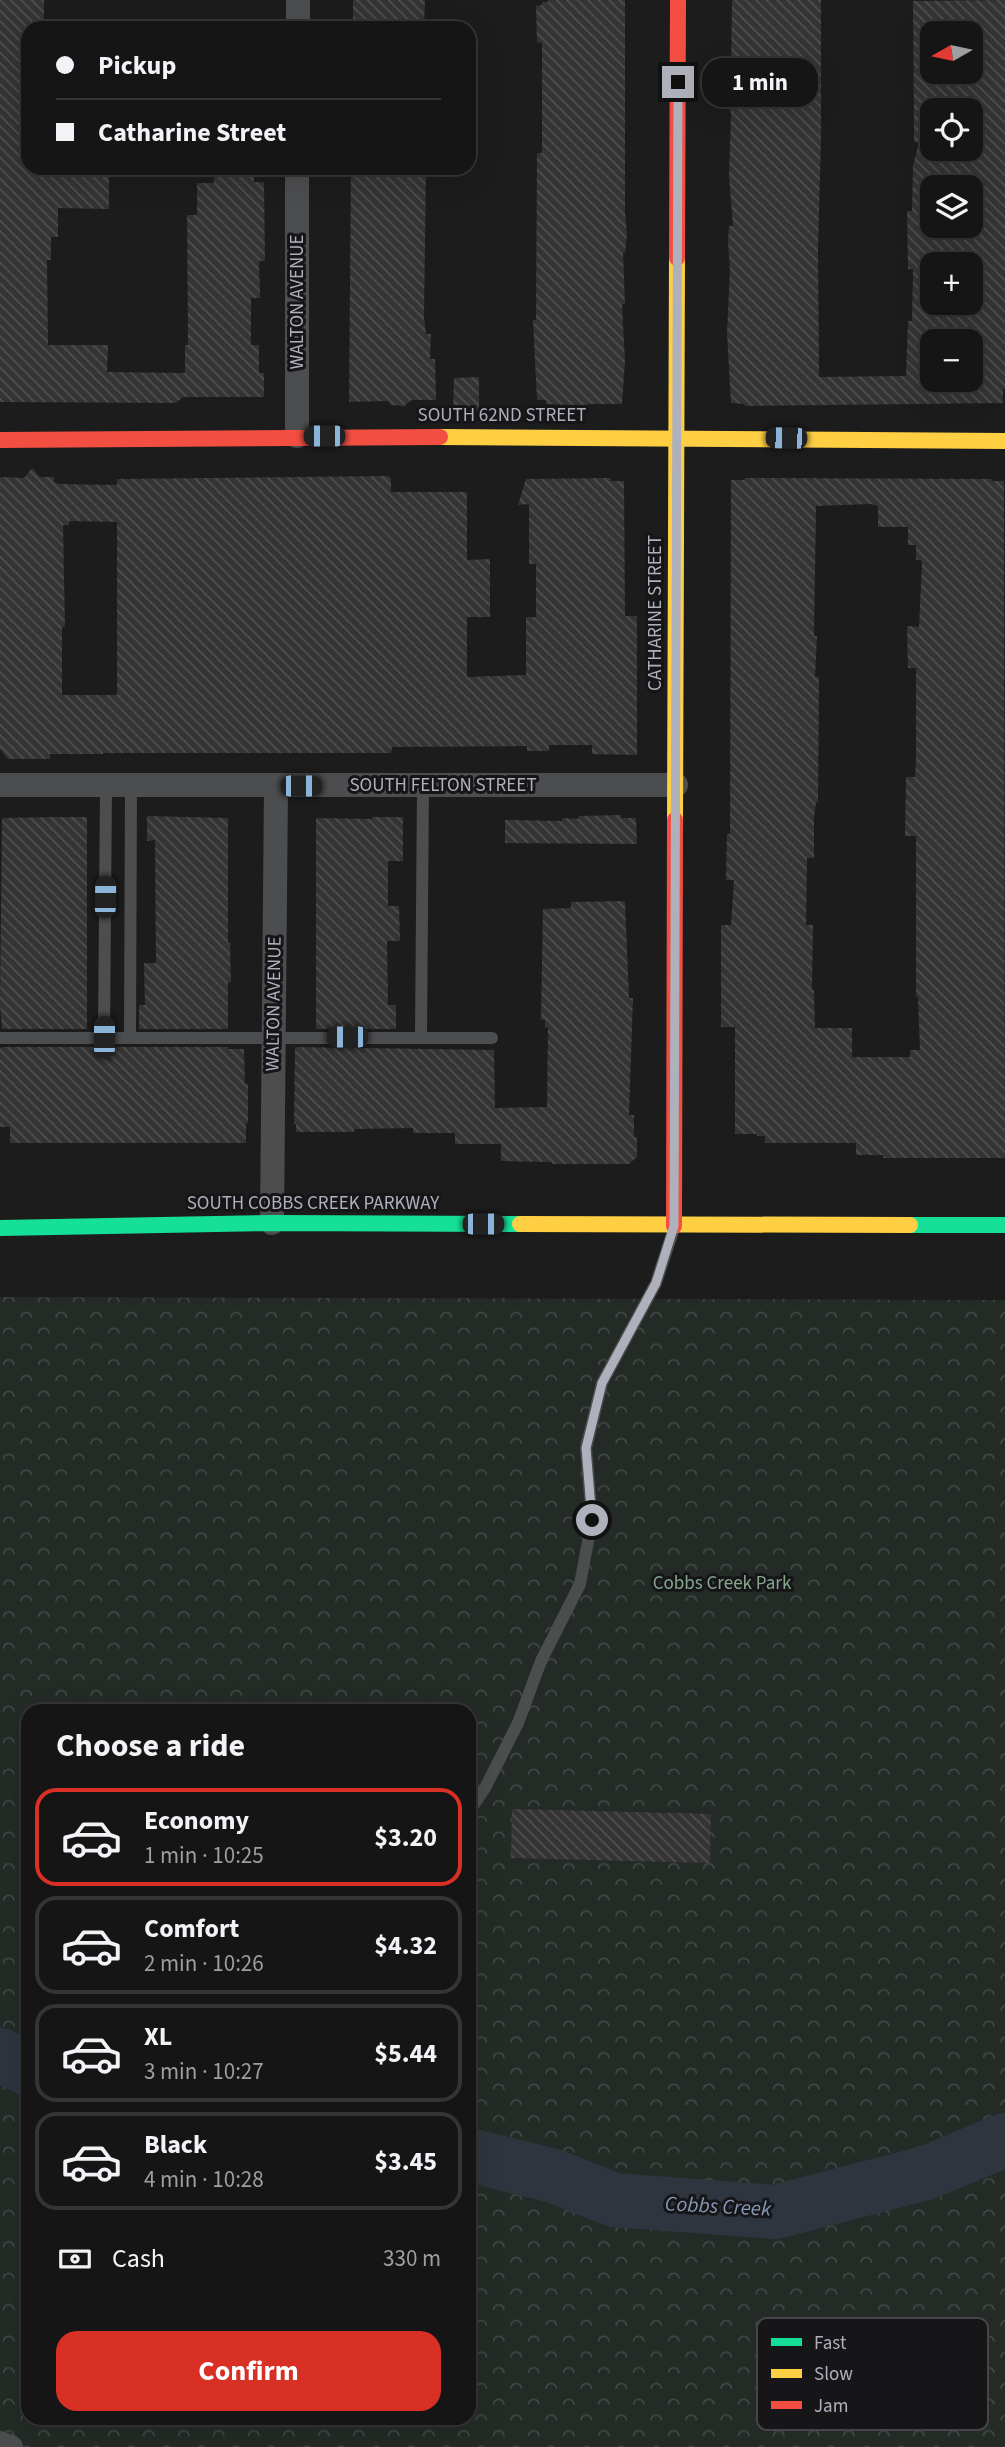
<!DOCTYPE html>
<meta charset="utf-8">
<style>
:root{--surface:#151515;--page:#222;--text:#f1f3f6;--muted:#9d9fa0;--line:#343434;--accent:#d93025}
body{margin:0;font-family:"Source Sans 3",sans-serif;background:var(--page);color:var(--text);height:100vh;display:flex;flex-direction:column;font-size:26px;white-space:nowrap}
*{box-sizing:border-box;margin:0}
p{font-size:23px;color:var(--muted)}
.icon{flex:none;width:38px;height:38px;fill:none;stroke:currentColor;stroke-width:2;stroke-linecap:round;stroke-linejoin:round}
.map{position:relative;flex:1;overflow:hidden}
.sheet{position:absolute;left:21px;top:1704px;width:455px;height:721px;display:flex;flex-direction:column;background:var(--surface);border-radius:21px;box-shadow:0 7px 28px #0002,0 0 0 2px var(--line)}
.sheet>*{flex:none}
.hud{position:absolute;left:21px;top:21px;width:455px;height:154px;border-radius:21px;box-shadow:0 7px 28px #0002,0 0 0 2px var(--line);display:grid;align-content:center;height:154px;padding:0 35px;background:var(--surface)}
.needle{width:46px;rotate:261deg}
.controls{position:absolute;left:920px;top:21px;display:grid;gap:14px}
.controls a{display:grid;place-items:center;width:63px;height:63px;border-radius:14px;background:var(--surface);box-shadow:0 7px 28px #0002,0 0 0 2px var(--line);font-size:35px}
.end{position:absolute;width:32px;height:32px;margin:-16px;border:9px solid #aeb0bc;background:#111;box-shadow:0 0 0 4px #111}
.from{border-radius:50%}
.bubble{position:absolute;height:49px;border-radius:21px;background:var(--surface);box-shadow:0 7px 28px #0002,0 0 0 2px var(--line);font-size:23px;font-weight:700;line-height:49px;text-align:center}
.car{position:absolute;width:21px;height:42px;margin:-21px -10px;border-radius:9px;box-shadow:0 0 5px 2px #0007;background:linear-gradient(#222 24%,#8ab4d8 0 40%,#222 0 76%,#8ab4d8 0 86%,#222 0)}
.hud b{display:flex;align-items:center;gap:24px;height:66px;font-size:26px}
.hud b+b{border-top:2px solid var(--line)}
.hud i{width:18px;height:18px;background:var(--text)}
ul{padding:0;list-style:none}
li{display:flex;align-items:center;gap:21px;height:98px;margin:0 14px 10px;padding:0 21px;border:4px solid var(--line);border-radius:21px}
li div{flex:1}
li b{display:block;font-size:26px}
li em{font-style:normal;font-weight:700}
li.current{border-color:var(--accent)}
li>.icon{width:63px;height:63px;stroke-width:1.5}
h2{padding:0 35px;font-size:32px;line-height:84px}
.pay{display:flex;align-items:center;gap:18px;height:77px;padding:0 35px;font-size:26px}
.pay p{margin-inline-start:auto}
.action{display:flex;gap:14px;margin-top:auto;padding:14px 35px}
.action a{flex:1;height:80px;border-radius:21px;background:var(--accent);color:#fff;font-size:28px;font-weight:700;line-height:80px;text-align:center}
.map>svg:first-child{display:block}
</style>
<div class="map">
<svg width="1005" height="2447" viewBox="0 0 1005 2447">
<defs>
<pattern id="park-crowns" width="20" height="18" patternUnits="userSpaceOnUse" patternTransform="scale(1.75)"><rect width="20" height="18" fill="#242b26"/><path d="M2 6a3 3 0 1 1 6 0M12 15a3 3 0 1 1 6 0" fill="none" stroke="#414744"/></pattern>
<pattern id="building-back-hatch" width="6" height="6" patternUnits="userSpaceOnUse" patternTransform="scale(1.75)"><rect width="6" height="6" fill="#343434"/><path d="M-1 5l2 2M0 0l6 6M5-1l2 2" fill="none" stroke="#4f4f4f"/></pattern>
</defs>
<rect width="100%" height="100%" fill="#1c1c1c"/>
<path fill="url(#park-crowns)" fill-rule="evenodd" d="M0,1297L1005,1300V2447H20L0,2439ZM28,1712H469V2418H28Z"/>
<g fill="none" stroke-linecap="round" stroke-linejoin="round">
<g stroke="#2f353e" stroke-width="54">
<polyline points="0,2055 28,2069"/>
<polyline points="469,2155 554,2176 614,2200 775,2212 926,2173 1005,2140"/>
</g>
</g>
<g fill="url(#building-back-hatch)" fill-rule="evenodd">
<polygon points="0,0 44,0 44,28 28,28 28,168 109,168 109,209 58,208 58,237 51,237 51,260 47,260 48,345 108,345 107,372 185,373 185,345 188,345 187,215 197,215 197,183 214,183 214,168 254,168 254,182 264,182 265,261 259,261 260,298 251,298 251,345 259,345 259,373 264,373 264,397 183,397 176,403 0,402"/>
<polygon points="353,0 425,0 424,28 353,28"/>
<polygon points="548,0 625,0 625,211 627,234 625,253 623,253 625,304 622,304 625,361 622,404 588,404 583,409 574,409 570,405 546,404 546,400 537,400 533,320 536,320 537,153 542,153 542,43 537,42 536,6 542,5 542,2 548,2"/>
<path d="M732,0H821V137L818,250L819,377L906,376L908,321H912L913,269H908L907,211H912L913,166L919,142H914L913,1L1005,0V389H1003V403L745,406L744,404L731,403L727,333L730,270L728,242L729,226H733L729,175L731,117L728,73H731ZM933,33H971V72H933ZM933,110H971V149H933ZM933,187H971V226H933ZM933,264H971V303H933ZM933,341H971V380H933Z"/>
<polygon points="351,168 426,169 424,317 426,334 431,334 430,359 435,359 436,400 412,400 404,406 391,405 388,401 349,402"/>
<polygon points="479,377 479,411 453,412 454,378"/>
<path d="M32,468L40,477H54V482L59,484L117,485V479L388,476L391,478V492H467V560L490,559V617H467V677L526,675V617H536V564H529V504L518,505L526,479L611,478V481H624L625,616H637V755L592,754V745H549V751H527V746L392,747L391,753H103V754H50V759H8L0,749V477L24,478ZM69,521L117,522V695H62V627H65L63,525H69Z"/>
<path d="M745,478L992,479L991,481H1004L1005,1158H883L884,1155H856V1143H765V1136H757V1134H735V1027H721V925H731L734,880H726L727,834H730L731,480H744ZM871,504L878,506V527H908V545H916V560H921L922,564L919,627L907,626L908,668H916V759L915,777H906L905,836H916V997H918L920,1050H910V1057H852V1028H815L814,990H812L813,925H806L807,858H814V817L816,802L818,803L819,677H815L817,636H814L816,506Z"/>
<polygon points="621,815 621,818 636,818 637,844 505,843 505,820 562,821 562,818 578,819 579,816"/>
<polygon points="147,816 228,818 228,943 230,943 231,982 228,982 228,1029 139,1029 139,1005 145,1005 144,963 156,963 155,840 147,841"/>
<polygon points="56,817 87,817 87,1029 2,1029 0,1004 2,818"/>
<polygon points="372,817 403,817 403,861 388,861 388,906 399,906 400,941 387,941 388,1005 396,1005 396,1029 316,1029 316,818 372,819"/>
<polygon points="625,901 629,998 633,998 629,1115 634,1115 634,1137 637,1137 637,1157 629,1164 552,1164 552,1162 501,1161 501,1144 455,1144 455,1133 413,1133 413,1128 354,1129 354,1132 296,1132 296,1124 294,1124 295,1047 494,1050 495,1108 547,1107 548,1027 545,1028 545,1020 541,1020 543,909 571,908 571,902"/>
<polygon points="3,1047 228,1047 228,1049 244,1049 245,1084 248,1084 248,1123 246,1123 246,1143 10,1143 10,1127 0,1127 0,1048"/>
<polygon points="512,1809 711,1814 710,1863 511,1858"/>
</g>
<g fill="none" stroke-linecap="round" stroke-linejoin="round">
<g stroke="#4c4d4f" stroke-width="12">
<polyline points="104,1037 106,786"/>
<polyline points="130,1037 131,785"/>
<polyline points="421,1037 423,785"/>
<polyline points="0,1038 492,1038"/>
<polyline points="469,1812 485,1788 518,1723 541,1661 580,1584 592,1520 586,1448 602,1383 656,1283 674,1228"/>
</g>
<g stroke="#4c4d4f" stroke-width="24">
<polyline points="298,28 298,0"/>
<polyline points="297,436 297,168"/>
<polyline points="0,785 676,785"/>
<polyline points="272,1223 276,786"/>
<polyline points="0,2443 11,2447"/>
</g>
<g stroke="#16e098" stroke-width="16">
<polyline points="910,1225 1005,1225"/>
<polyline points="0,1228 272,1223 520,1224"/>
</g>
<g stroke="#ffcf43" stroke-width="16">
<polyline points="440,437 1005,441"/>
<polyline points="675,820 677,258"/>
<polyline points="520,1224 910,1225"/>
</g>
<g stroke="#f24e42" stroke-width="16">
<polyline points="677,258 678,0"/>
<polyline points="0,440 440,437"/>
<polyline points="674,1226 675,820"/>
</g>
</g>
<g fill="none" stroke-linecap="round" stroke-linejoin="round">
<polyline stroke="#aeb0bc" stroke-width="9" points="592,1520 586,1448 602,1383 656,1283 674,1226 678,82"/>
</g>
<g text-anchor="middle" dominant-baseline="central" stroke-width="6" stroke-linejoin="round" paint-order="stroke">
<g font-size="19" fill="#aeb0bc" stroke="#161618">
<text transform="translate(297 302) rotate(-90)">WALTON AVENUE</text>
<text x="502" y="415">SOUTH 62ND STREET</text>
<text transform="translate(655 613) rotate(-90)">CATHARINE STREET</text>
<text x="443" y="785">SOUTH FELTON STREET</text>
<text transform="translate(274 1004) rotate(-89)">WALTON AVENUE</text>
<text x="313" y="1203">SOUTH COBBS CREEK PARKWAY</text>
</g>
<g font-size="19" fill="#86a68d" stroke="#161618">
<text x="722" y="1583">Cobbs Creek Park</text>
</g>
<g font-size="21" font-style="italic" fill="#8799b5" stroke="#161618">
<text transform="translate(718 2206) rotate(3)">Cobbs Creek</text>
</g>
</g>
<rect x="757" y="2318" width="231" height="112" rx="10" fill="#161618" stroke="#444449" stroke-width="2"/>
<rect x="771" y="2338" width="31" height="8" fill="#16e098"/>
<rect x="771" y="2369" width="31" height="9" fill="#ffcf43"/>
<rect x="771" y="2401" width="31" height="8" fill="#f24e42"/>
<g font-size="19" fill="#aeb0bc">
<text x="814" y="2349">Fast</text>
<text x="814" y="2380">Slow</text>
<text x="814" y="2412">Jam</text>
</g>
</svg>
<div class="controls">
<a><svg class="needle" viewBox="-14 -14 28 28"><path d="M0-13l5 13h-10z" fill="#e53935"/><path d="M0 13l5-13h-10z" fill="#9d9fa0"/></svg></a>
<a><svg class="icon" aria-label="locate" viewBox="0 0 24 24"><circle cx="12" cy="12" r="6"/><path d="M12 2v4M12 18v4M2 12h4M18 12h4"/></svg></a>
<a><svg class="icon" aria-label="layers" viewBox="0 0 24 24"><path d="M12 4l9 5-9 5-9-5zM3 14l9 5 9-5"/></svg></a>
<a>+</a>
<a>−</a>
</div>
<i class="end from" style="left:592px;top:1520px"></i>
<i class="end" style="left:678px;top:82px"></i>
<div class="bubble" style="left:702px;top:58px;width:116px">1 min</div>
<i class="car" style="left:324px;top:436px;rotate:270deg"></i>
<i class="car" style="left:786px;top:438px;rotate:271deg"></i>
<i class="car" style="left:301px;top:786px;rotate:90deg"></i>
<i class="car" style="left:105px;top:897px;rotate:1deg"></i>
<i class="car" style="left:104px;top:1037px;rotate:0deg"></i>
<i class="car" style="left:347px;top:1037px;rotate:270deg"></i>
<i class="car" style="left:483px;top:1224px;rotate:90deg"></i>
<div class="hud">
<b><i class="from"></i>Pickup</b>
<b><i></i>Catharine Street</b>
</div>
<section class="sheet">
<h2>Choose a ride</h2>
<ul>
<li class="current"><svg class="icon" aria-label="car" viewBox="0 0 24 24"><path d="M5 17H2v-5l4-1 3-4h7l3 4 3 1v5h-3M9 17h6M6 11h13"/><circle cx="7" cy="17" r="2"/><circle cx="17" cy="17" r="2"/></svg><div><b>Economy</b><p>1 min · 10:25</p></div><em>$3.20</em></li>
<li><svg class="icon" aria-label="car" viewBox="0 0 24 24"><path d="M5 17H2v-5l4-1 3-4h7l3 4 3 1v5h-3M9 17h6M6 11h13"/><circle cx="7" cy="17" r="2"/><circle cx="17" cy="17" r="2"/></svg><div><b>Comfort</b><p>2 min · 10:26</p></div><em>$4.32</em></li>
<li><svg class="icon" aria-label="car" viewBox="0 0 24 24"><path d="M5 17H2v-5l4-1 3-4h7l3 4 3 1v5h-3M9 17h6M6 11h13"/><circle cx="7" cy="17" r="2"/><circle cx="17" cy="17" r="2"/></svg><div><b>XL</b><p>3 min · 10:27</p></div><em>$5.44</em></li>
<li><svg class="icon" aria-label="car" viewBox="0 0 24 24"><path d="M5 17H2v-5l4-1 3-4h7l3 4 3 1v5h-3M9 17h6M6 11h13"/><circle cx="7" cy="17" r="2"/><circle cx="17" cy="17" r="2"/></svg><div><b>Black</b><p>4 min · 10:28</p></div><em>$3.45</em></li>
</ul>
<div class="pay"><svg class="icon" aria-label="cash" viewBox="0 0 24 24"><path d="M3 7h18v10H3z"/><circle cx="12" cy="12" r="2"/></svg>Cash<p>330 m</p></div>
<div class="action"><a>Confirm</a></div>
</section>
</div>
